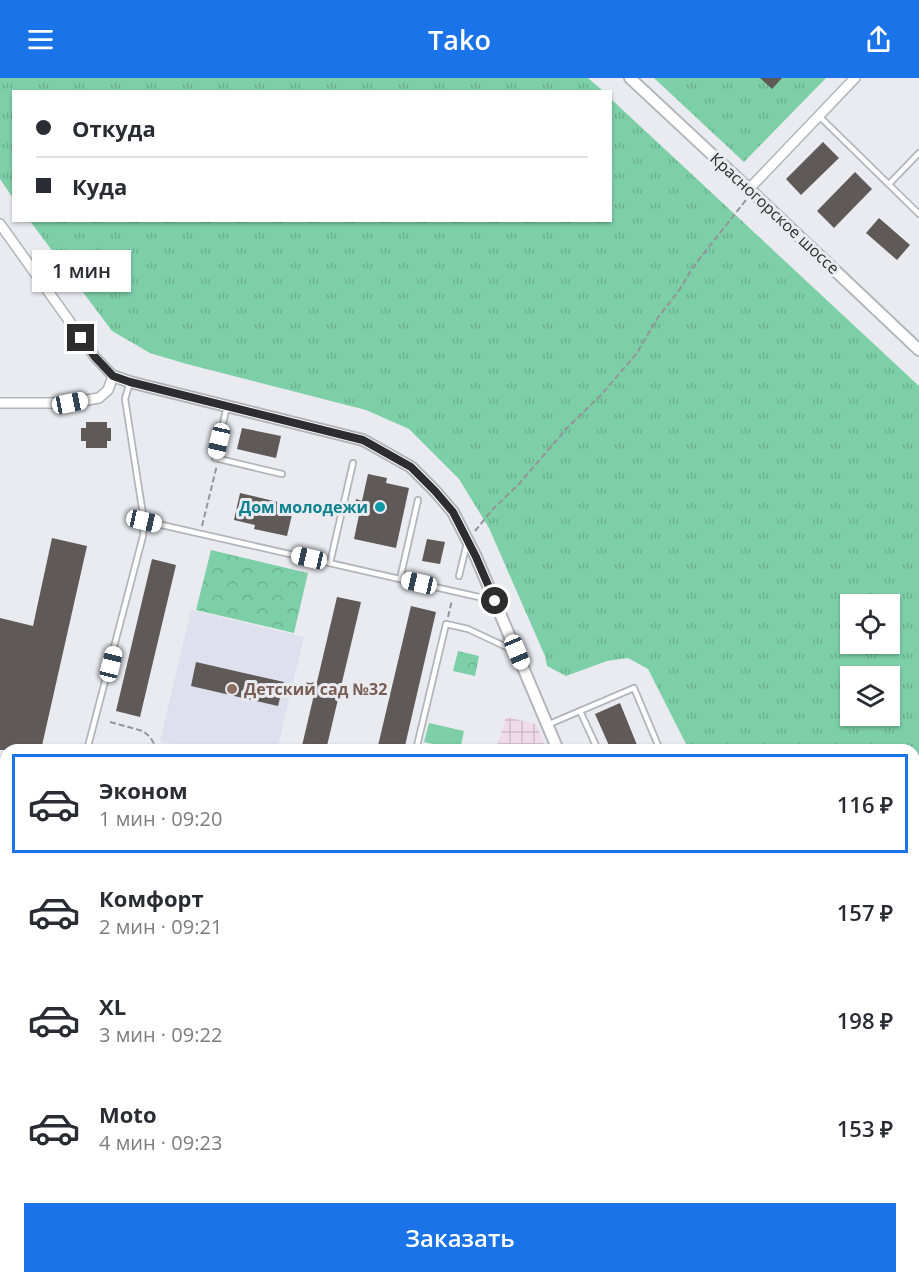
<!DOCTYPE html>
<html lang="ru">
<meta charset="utf-8">
<style>
:root{--surface:#fff;--page:#f2f2f3;--text:#2b2b33;--muted:#7c7c81;--line:#e1e1e2;--accent:#1a73e8}
body{margin:0;font-family:"Open Sans",sans-serif;background:var(--page);color:var(--text);height:100vh;display:flex;flex-direction:column;font-size:22px;white-space:nowrap}
*{box-sizing:border-box;margin:0}
p{font-size:20px;color:var(--muted)}
.icon{flex:none;width:33px;height:33px;fill:none;stroke:currentColor;stroke-width:2;stroke-linecap:round;stroke-linejoin:round}
.map{position:relative;flex:1;overflow:hidden}
.details{position:absolute;left:0px;top:666px;width:920px;height:540px;display:flex;flex-direction:column;background:var(--surface);border-radius:18px 18px 0 0;box-shadow:0 2px 4px #0004}
.details>*{flex:none}
.guide{position:absolute;left:12px;top:12px;width:600px;height:132px;border-radius:0px;box-shadow:0 2px 4px #0004;display:grid;align-content:center;height:132px;padding:0 24px;background:var(--surface)}
.fabs{position:absolute;left:840px;top:516px;display:grid;gap:12px}
.fabs a{display:grid;place-items:center;width:60px;height:60px;border-radius:0px;background:var(--surface);box-shadow:0 2px 4px #0004;font-size:30px}
.end{position:absolute;width:27px;height:27px;margin:-14px;border:8px solid #2d2d2f;background:#fff;box-shadow:0 0 0 3px #fff}
.from{border-radius:50%}
.bubble{position:absolute;height:42px;border-radius:0px;background:var(--surface);box-shadow:0 2px 4px #0004;font-size:20px;font-weight:600;line-height:42px;text-align:center}
.car{position:absolute;width:18px;height:36px;margin:-18px -9px;border-radius:8px;box-shadow:0 0 4px 2px #0007;background:linear-gradient(#fff 24%,#345 0 40%,#fff 0 76%,#345 0 86%,#fff 0)}
.guide b{display:flex;align-items:center;gap:21px;height:57px;font-size:22px}
.guide b+b{border-top:2px solid var(--line)}
.guide i{width:15px;height:15px;background:var(--text)}
ul{padding:10px 0 0;list-style:none}
li{display:flex;align-items:center;gap:18px;height:99px;margin:0 12px 9px;padding:0 12px;border:3px solid transparent;border-radius:0px}
li div{flex:1}
li b{display:block;font-size:22px}
li em{font-style:normal;font-weight:600}
li.active{border-color:var(--accent)}
li>.icon{width:54px;height:54px;stroke-width:1.5}
.primary-button{display:flex;gap:12px;margin-top:auto;padding:12px 24px}
.primary-button a{flex:1;height:69px;border-radius:0px;background:var(--accent);color:#fff;font-size:24px;font-weight:600;line-height:69px;text-align:center}
header{display:flex;justify-content:space-between;align-items:center;height:78px;padding:0 24px;background:var(--accent);color:#fff;font-size:27px;font-weight:600}
.map>svg:first-child{display:block}
</style>
<header><svg class="icon" aria-label="menu" viewBox="0 0 24 24"><path d="M4 6h16M4 12h16M4 18h16"/></svg>Tako<svg class="icon" aria-label="share" viewBox="0 0 24 24"><path d="M12 15V3M7 8l5-5 5 5M5 13v7h14v-7"/></svg></header>
<div class="map">
<svg width="919" height="1206" viewBox="0 0 919 1206">
<defs>
<pattern id="industrial-grid" width="8" height="8" patternUnits="userSpaceOnUse" patternTransform="scale(1.5)"><rect width="8" height="8" fill="#f1dbe8"/><path d="M0 4h8M4 0v8" fill="none" stroke="#cfbcc7"/></pattern>
<pattern id="grass-tufts" width="24" height="20" patternUnits="userSpaceOnUse" patternTransform="scale(1.5)"><rect width="24" height="20" fill="#7dcfa7"/><path d="M3 7l-1-3M5 7V3M7 7l1-3M15 17l-1-3M17 17v-4M19 17l1-3" fill="none" stroke="#6cb290"/></pattern>
<pattern id="forest-crowns" width="20" height="18" patternUnits="userSpaceOnUse" patternTransform="scale(1.5)"><rect width="20" height="18" fill="#7dcfa7"/><path d="M2 6a3 3 0 1 1 6 0M12 15a3 3 0 1 1 6 0" fill="none" stroke="#6cb290"/></pattern>
</defs>
<rect width="100%" height="100%" fill="#eaebf1"/>
<polygon fill="url(#industrial-grid)" points="506,639 536,646 547,672 496,672"/>
<g fill="#dfe0ee">
<polygon points="191,532 304,559 277,672 200,672 160,663"/>
<polygon points="0,803 6,805 6,938 0,940"/>
</g>
<g fill="url(#grass-tufts)" fill-rule="evenodd">
<polygon points="0,0 588,0 603,13 14,14 13,120 0,101"/>
<polygon points="654,0 826,0 744,84"/>
<path d="M611,21L919,308V865L914,869V672H689L648,591L628,580L607,583L566,598L547,588L545,578L489,450L459,401L409,351L366,332L183,285L150,275L112,253L30,143L610,142ZM890,526V566H850V526ZM850,598H890V638H850Z"/>
</g>
<g fill="url(#forest-crowns)">
<polygon points="211,472 308,495 294,555 196,532"/>
<polygon points="458,573 479,578 475,598 453,593"/>
<polygon points="919,880 919,924 914,920 914,883"/>
</g>
<polygon fill="#7dcfa7" points="429,645 464,653 460,672 424,664"/>
<g fill="#5f5957">
<polygon points="760,0 782,0 772,11"/>
<polygon points="823,64 839,80 801,117 786,101"/>
<polygon points="855,94 872,111 834,150 817,133"/>
<polygon points="879,140 910,167 897,182 866,155"/>
<polygon points="86,344 107,344 107,350 111,350 111,363 107,363 107,370 86,370 86,363 81,363 81,350 86,350"/>
<polygon points="242,350 281,358 276,380 237,371"/>
<polygon points="368,396 387,400 386,405 409,410 396,470 354,461 359,437 353,436 356,421 362,423"/>
<polygon points="240,415 294,428 287,458 254,451 255,447 234,442"/>
<polygon points="52,460 87,468 41,672 0,672 0,540 33,548"/>
<polygon points="427,461 445,464 440,486 422,483"/>
<polygon points="152,481 176,487 140,639 116,633"/>
<polygon points="337,519 361,524 326,672 301,672"/>
<polygon points="411,528 436,534 404,672 377,672"/>
<polygon points="196,584 284,604 278,628 191,608"/>
<polygon points="620,625 639,672 611,672 595,636"/>
</g>
<g fill="none" stroke-linecap="round" stroke-linejoin="round">
<g stroke="#b4b5bb" stroke-width="8">
<g id="service">
<polyline points="819,38 919,136"/>
<polyline points="889,106 919,75"/>
<polyline points="227,328 215,380 282,396"/>
<polyline points="144,443 492,522"/>
<polyline points="330,485 353,385"/>
<polyline points="459,498 467,465"/>
<polyline points="400,501 418,422"/>
<polyline points="580,633 598,672"/>
<polyline points="547,647 634,610 660,672"/>
<polyline points="87,672 143,458 144,443 125,321 130,304"/>
<polyline points="416,672 446,546 468,551 515,573"/>
<polyline points="0,795 6,796"/>
<polyline points="914,999 919,998 915,965"/>
<polyline points="0,1154 6,1155"/>
<polyline points="585,1200 608,1206"/>
<polyline points="21,1206 22,1200"/>
<polyline points="265,1206 266,1200"/>
<polyline points="875,1206 905,1204"/>
</g>
</g>
<g stroke="#b4b5bb" stroke-width="12">
<g id="minor">
<polyline points="749,111 855,0"/>
<polyline points="0,146 95,279 113,298 108,312 99,320 70,325 0,325"/>
<polyline points="914,1027 919,1026"/>
</g>
</g>
<g stroke="#b4b5bb" stroke-width="14">
<g id="tertiary">
<polyline points="630,0 749,111 919,272"/>
<polyline points="113,298 130,304 363,362 411,389 435,413 453,434 476,479 558,672"/>
<polyline points="902,1200 913,1206"/>
</g>
</g>
<g stroke="#b4b5bb" stroke-width="15">
<g id="secondary">
<polyline points="0,1115 6,1116"/>
<polyline points="351,1200 376,1206"/>
</g>
</g>
<g stroke="#949599" stroke-width="2" stroke-dasharray="6 3" stroke-linecap="butt">
<polyline points="202,448 217,387"/>
<polyline points="475,453 492,432 518,407 567,350 601,317 637,275 657,241 680,211 693,189 746,122"/>
<polyline points="448,539 452,522"/>
<polyline points="110,644 143,653 150,659 158,672"/>
<polyline points="0,946 6,944"/>
<polyline points="0,1077 6,1079"/>
<polyline points="455,1200 479,1206"/>
<polyline points="494,1206 502,1200"/>
</g>
<use href="#service" stroke="#fff" stroke-width="4.5"/>
<use href="#minor" stroke="#fff" stroke-width="9"/>
<use href="#tertiary" stroke="#fff" stroke-width="10"/>
<use href="#secondary" stroke="#fff" stroke-width="12"/>
</g>
<g fill="none" stroke-linecap="round" stroke-linejoin="round">
<polyline stroke="#2d2d2f" stroke-width="8" points="81,260 95,279 113,298 130,304 363,362 411,389 435,413 453,434 476,479 495,523"/>
</g>
<circle fill="#0f9aa8" stroke="#eaebf1" stroke-width="2" cx="380" cy="429" r="6"/>
<circle fill="#8d6e63" stroke="#eaebf1" stroke-width="2" cx="232" cy="611" r="6"/>
<g text-anchor="middle" dominant-baseline="central" stroke-width="6" stroke-linejoin="round" paint-order="stroke">
<g font-size="16" fill="#2d2d2f" stroke="#eaebf1">
<text transform="translate(775 135) rotate(43)">Красногорское шоссе</text>
</g>
<g font-size="16" font-weight="bold" fill="#0d838f" stroke="#eaebf1" text-anchor="end">
<text x="368" y="429">Дом молодежи</text>
</g>
<g font-size="16" font-weight="bold" fill="#785e54" stroke="#eaebf1" text-anchor="start">
<text x="244" y="611">Детский сад №32</text>
</g>
</g>
</svg>
<div class="fabs">
<a><svg class="icon" aria-label="locate" viewBox="0 0 24 24"><circle cx="12" cy="12" r="6"/><path d="M12 2v4M12 18v4M2 12h4M18 12h4"/></svg></a>
<a><svg class="icon" aria-label="layers" viewBox="0 0 24 24"><path d="M12 4l9 5-9 5-9-5zM3 14l9 5 9-5"/></svg></a>
</div>
<i class="end from" style="left:495px;top:523px"></i>
<i class="end" style="left:81px;top:260px"></i>
<div class="bubble" style="left:32px;top:172px;width:99px">1 мин</div>
<i class="car" style="left:70px;top:325px;rotate:79deg"></i>
<i class="car" style="left:219px;top:363px;rotate:193deg"></i>
<i class="car" style="left:144px;top:443px;rotate:103deg"></i>
<i class="car" style="left:309px;top:480px;rotate:283deg"></i>
<i class="car" style="left:419px;top:505px;rotate:283deg"></i>
<i class="car" style="left:517px;top:574px;rotate:157deg"></i>
<i class="car" style="left:111px;top:586px;rotate:14deg"></i>
<div class="guide">
<b><i class="from"></i>Откуда</b>
<b><i></i>Куда</b>
</div>
<section class="details">
<ul>
<li class="active"><svg class="icon" aria-label="car" viewBox="0 0 24 24"><path d="M5 17H2v-5l4-1 3-4h7l3 4 3 1v5h-3M9 17h6M6 11h13"/><circle cx="7" cy="17" r="2"/><circle cx="17" cy="17" r="2"/></svg><div><b>Эконом</b><p>1 мин · 09:20</p></div><em>116 ₽</em></li>
<li><svg class="icon" aria-label="car" viewBox="0 0 24 24"><path d="M5 17H2v-5l4-1 3-4h7l3 4 3 1v5h-3M9 17h6M6 11h13"/><circle cx="7" cy="17" r="2"/><circle cx="17" cy="17" r="2"/></svg><div><b>Комфорт</b><p>2 мин · 09:21</p></div><em>157 ₽</em></li>
<li><svg class="icon" aria-label="car" viewBox="0 0 24 24"><path d="M5 17H2v-5l4-1 3-4h7l3 4 3 1v5h-3M9 17h6M6 11h13"/><circle cx="7" cy="17" r="2"/><circle cx="17" cy="17" r="2"/></svg><div><b>XL</b><p>3 мин · 09:22</p></div><em>198 ₽</em></li>
<li><svg class="icon" aria-label="car" viewBox="0 0 24 24"><path d="M5 17H2v-5l4-1 3-4h7l3 4 3 1v5h-3M9 17h6M6 11h13"/><circle cx="7" cy="17" r="2"/><circle cx="17" cy="17" r="2"/></svg><div><b>Moto</b><p>4 мин · 09:23</p></div><em>153 ₽</em></li>
</ul>
<div class="primary-button"><a>Заказать</a></div>
</section>
</div>
